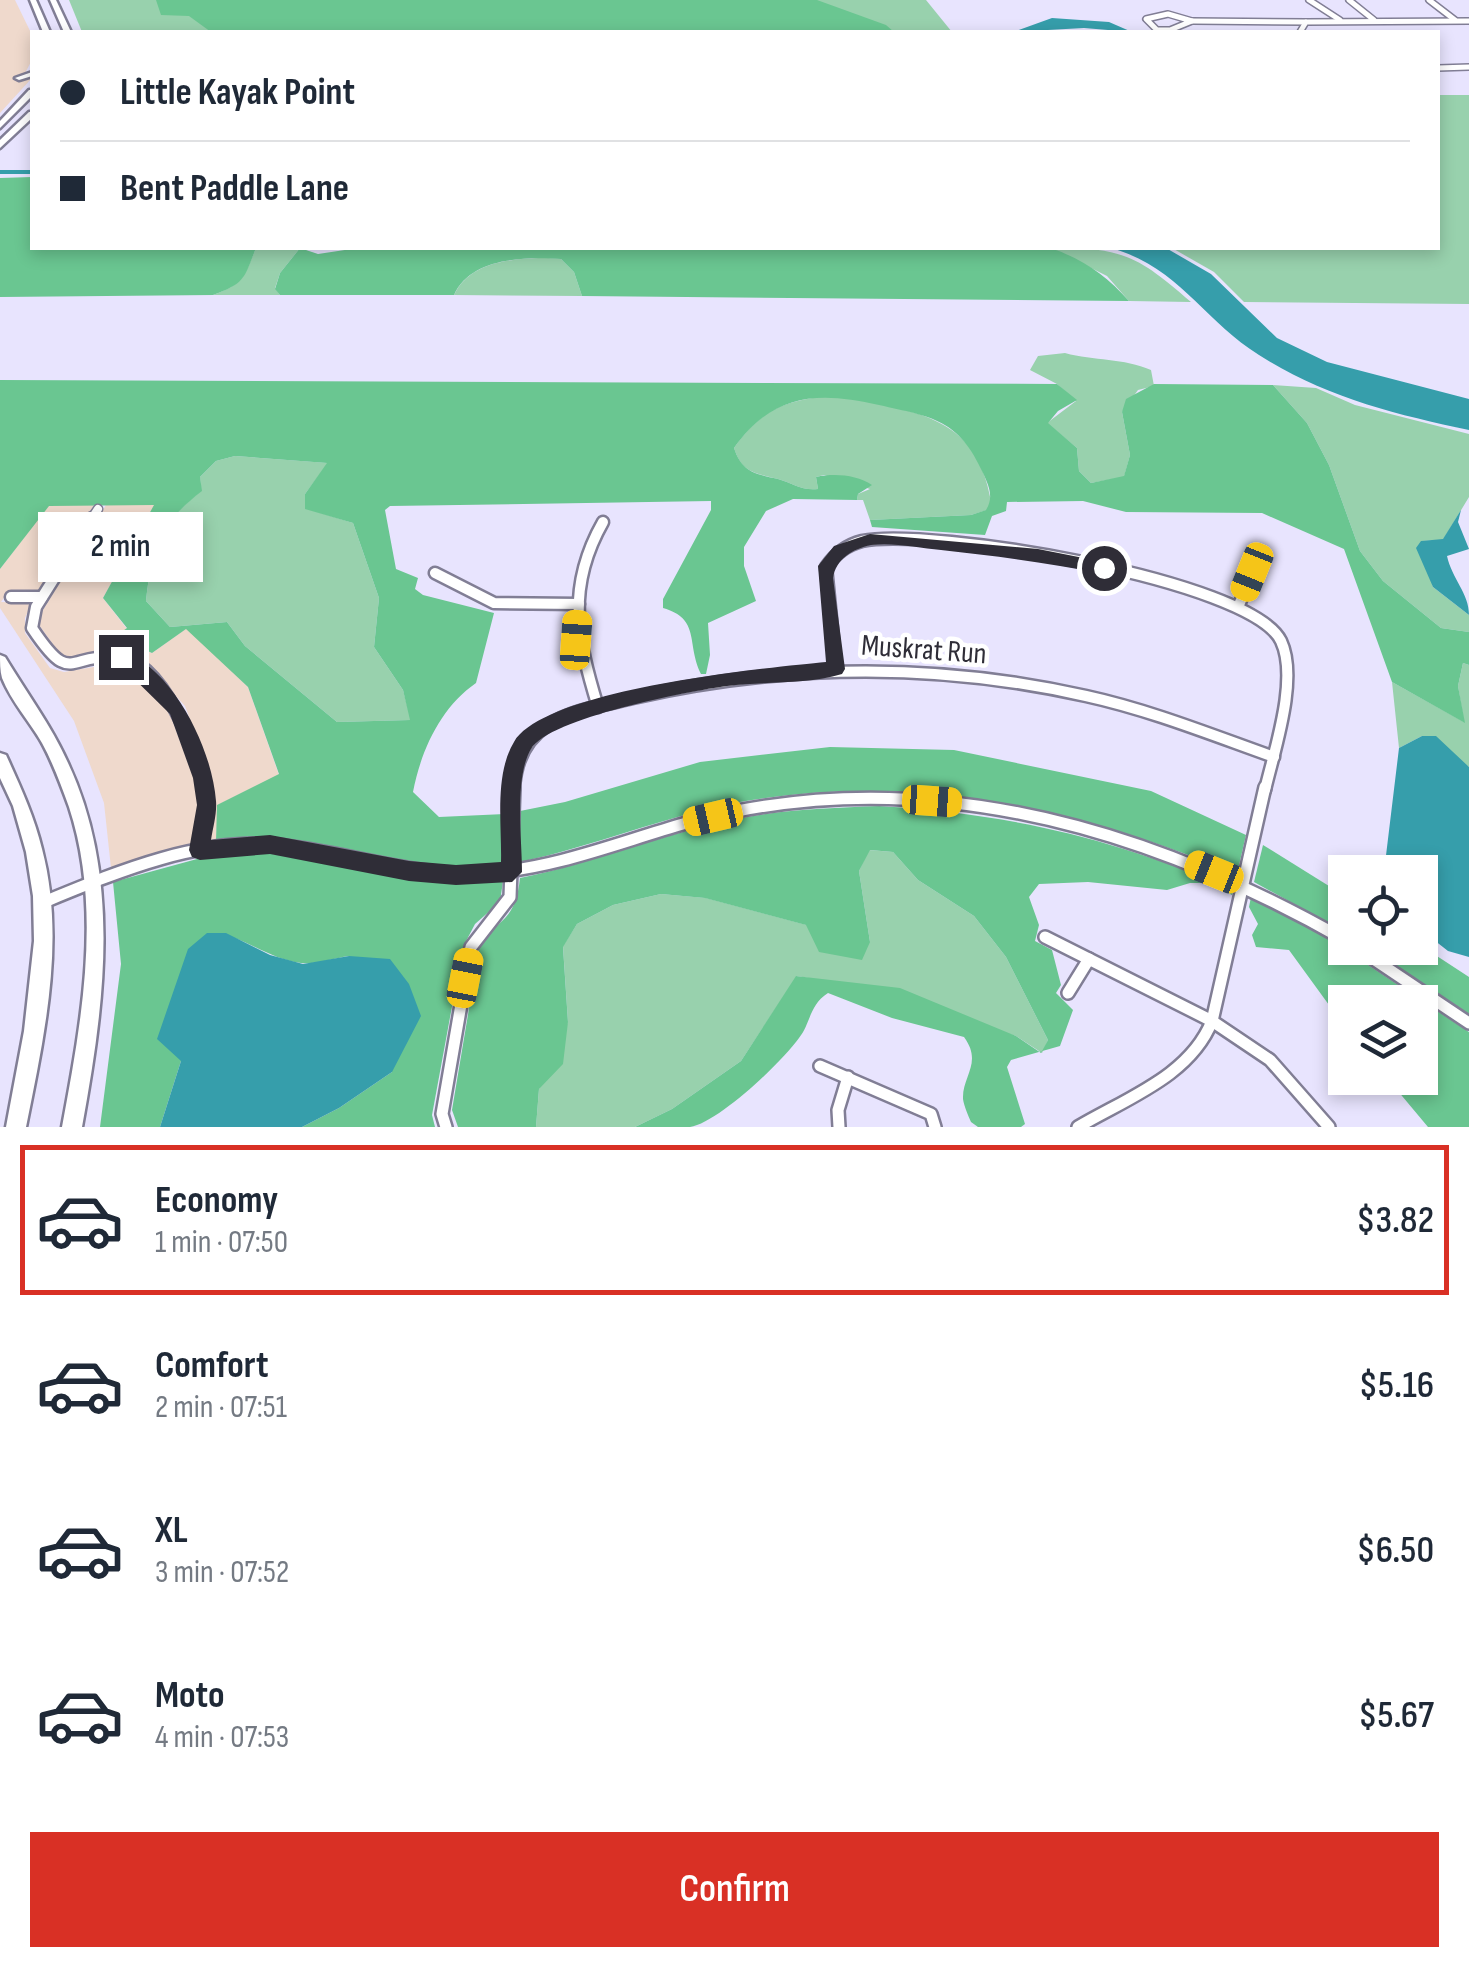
<!DOCTYPE html>
<meta charset="utf-8">
<style>
:root{--surface:#fff;--page:#f6f6f7;--text:#1f2937;--muted:#747a83;--line:#e0e1e3;--accent:#d93025}
body{margin:0;font-family:"Sofia Sans Condensed",sans-serif;background:var(--page);color:var(--text);height:100vh;display:flex;flex-direction:column;font-size:38px;white-space:nowrap}
*{box-sizing:border-box;margin:0}
p{font-size:32px;color:var(--muted)}
.icon{flex:none;width:55px;height:55px;fill:none;stroke:currentColor;stroke-width:2;stroke-linecap:round;stroke-linejoin:round}
.map{position:relative;height:1127px;overflow:hidden}
.details{display:flex;flex-direction:column;background:var(--surface);flex:1}
.details>*{flex:none}
.guide{position:absolute;left:30px;top:30px;width:1410px;height:220px;border-radius:0px;box-shadow:0 5px 15px #0003;display:grid;align-content:center;height:220px;padding:0 30px;background:var(--surface)}
.fabs{position:absolute;left:1328px;top:855px;display:grid;gap:20px}
.fabs a{display:grid;place-items:center;width:110px;height:110px;border-radius:0px;background:var(--surface);box-shadow:0 5px 15px #0003;font-size:50px}
.end{position:absolute;width:45px;height:45px;margin:-22px;border:12px solid #2f2d37;background:#fff;box-shadow:0 0 0 5px #fff}
.from{border-radius:50%}
.bubble{position:absolute;height:70px;border-radius:0px;background:var(--surface);box-shadow:0 5px 15px #0003;font-size:32px;font-weight:600;line-height:70px;text-align:center}
.car{position:absolute;width:30px;height:60px;margin:-30px -15px;border-radius:12px;box-shadow:0 0 8px 2px #0007;background:linear-gradient(#f5c518 24%,#345 0 40%,#f5c518 0 76%,#345 0 86%,#f5c518 0)}
.guide b{display:flex;align-items:center;gap:35px;height:95px;font-size:38px}
.guide b+b{border-top:2px solid var(--line)}
.guide i{width:25px;height:25px;background:var(--text)}
ul{padding:18px 0 0;list-style:none}
li{display:flex;align-items:center;gap:30px;height:150px;margin:0 20px 15px;padding:0 10px;border:5px solid transparent;border-radius:0px}
li div{flex:1}
li b{display:block;font-size:38px}
li em{font-style:normal;font-weight:600}
li.selected{border-color:var(--accent)}
li>.icon{width:90px;height:90px;stroke-width:1.5}
.action{display:flex;gap:20px;margin-top:auto;padding:20px 30px}
.action a{flex:1;height:115px;border-radius:0px;background:var(--accent);color:#fff;font-size:40px;font-weight:600;line-height:115px;text-align:center}
.map>svg:first-child{display:block}
</style>
<div class="map">
<svg width="1469" height="1127" viewBox="0 0 1469 1127">
<rect width="100%" height="100%" fill="#e8e4fe"/>
<g fill="#efd9cc">
<polygon points="0,0 15,0 32,35 32,60 24,75 15,78 32,78 0,113"/>
<polygon points="49,505 94,505 39,592 8,592 1,602 32,603 25,618 25,633 50,668 64,672 117,663 126,667 159,699 170,714 195,782 199,808 192,844 111,868 104,803 74,721 0,608 0,569"/>
<polygon points="106,505 155,505 103,598 127,629 113,638 119,651 71,660 62,657 39,625 40,615"/>
<polygon points="187,628 248,687 279,775 218,805 216,841 209,842 215,803 210,774 185,706 139,656 129,652 143,649 152,653"/>
</g>
<g fill="#98d1ad">
<polygon points="69,0 926,0 952,32 82,32"/>
<polygon points="1438,95 1469,95 1469,304 1244,302 1214,272 1172,248 1438,248"/>
<path d="M256,248H300L280,273L275,288L280,295H213C245,283 244,276 256,248Z"/>
<path d="M1051,248C1122,247 1138,256 1191,302L1129,301L1107,276Z"/>
<path d="M548,258L561,259L574,272L582,296L454,295C470,261 514,258 548,258Z"/>
<path d="M1065,353C1094,361 1124,358 1151,370L1154,386L1138,390L1122,412L1130,455L1124,477L1091,483L1079,471L1077,448L1047,423L1076,401L1057,384L1030,370L1038,356Z"/>
<polygon points="1273,385 1316,388 1355,405 1469,434 1469,497 1443,540 1422,541 1433,587 1469,615 1469,632 1441,628 1383,581 1360,551 1329,465 1307,423"/>
<path d="M840,395C912,413 976,412 991,501L987,510L971,515L870,520L863,500H857L858,494L870,489L824,475L816,477L818,489C802,491 792,483 778,479C755,473 742,473 734,448C763,406 790,399 840,395Z"/>
<path d="M235,456L328,463L305,494V508L353,523L379,598L374,647L403,690L411,720L337,722L245,646L227,622L170,627L146,601C152,549 159,524 201,491L200,477L216,461Z"/>
<polygon points="1463,663 1469,665 1469,767 1422,736 1399,748 1392,682 1464,722 1458,686"/>
<polygon points="869,850 893,852 918,880 974,916 1006,957 1048,1040 1042,1053 1016,1036 832,982 797,976 741,1061 672,1109 635,1127 536,1127 539,1089 568,1022 563,946 577,924 613,905 661,894 706,898 870,942 859,871"/>
</g>
<g fill="#6ac691" fill-rule="evenodd">
<polygon points="156,0 817,0 886,25 894,32 211,32 189,16 161,15"/>
<path d="M32,177V248H256C244,278 246,283 213,295L0,297V178Z"/>
<path d="M300,248L318,254L358,248H1051C1084,260 1106,275 1129,301L582,296L574,272L561,259C525,257 471,257 454,295H280L275,289L280,273Z"/>
<path d="M0,380L1057,384L1077,400L1058,411L1048,423L1077,448L1079,471L1091,483L1124,476L1130,455L1122,412L1126,399L1154,384L1273,385L1307,423L1329,465L1360,551L1383,581L1441,628L1469,632V665L1463,663L1458,686L1465,723L1392,682L1344,549L1262,513L1126,512L1083,501L1007,502L1006,511L992,516L985,535L872,527L870,520L971,515L986,510C994,497 989,486 983,473C959,419 932,417 879,405C818,391 773,393 734,448C742,472 755,474 778,479C792,483 802,491 818,489L816,477C835,473 857,475 872,485L858,494L857,500L793,499L766,511L744,547V566L756,601L708,623L710,655L706,674H701C686,643 701,619 663,608V599L711,510V501L390,506L385,510L396,569L418,578L415,589L423,595L494,613L476,683C441,707 421,750 413,792L439,817L505,814L504,864L457,867L412,863L274,837L216,841L217,805L279,774L248,687L186,629L152,653L143,649L119,651L113,638L127,628L103,598L154,505L49,506L0,569ZM235,456L327,463L305,494V509L353,523L379,598L374,647L403,690L410,720L337,722L245,646L227,622L170,627L146,601C152,549 159,524 202,491L200,477L216,461Z"/>
<path d="M830,747L954,750L1151,791L1246,835L1237,874C1076,808 914,771 740,802C665,816 595,846 520,862V811L565,802L700,762Z"/>
<path d="M879,806C1011,814 1111,838 1233,889L1232,895L1211,883H1190L1167,890L1088,882L1039,884L1029,897L1039,925L1035,941L1052,950L1061,985L1056,993L1073,1010L1060,1046L1011,1060L1007,1067L1025,1124L1021,1127H978L971,1122C968,1115 964,1106 963,1099C962,1076 983,1063 964,1037L892,1018L828,993C809,1005 811,1023 799,1038C782,1062 718,1123 690,1127C672,1127 652,1127 635,1127L672,1109L741,1061L796,976L900,988L1016,1036L1041,1053L1048,1040L1006,957L974,916L918,880L893,852L870,850L859,871L870,942L862,960L819,952L806,925L705,898L661,894L613,905L577,924L563,947L568,1022L563,1064L539,1089L536,1127H458L452,1110L479,949C497,916 515,925 520,878C595,863 666,832 742,818C787,809 833,808 879,806Z"/>
<polygon points="1263,845 1345,896 1345,932 1254,882"/>
<path d="M267,853C347,867 422,886 503,881L500,902L475,924L463,947L432,1115L435,1127H302L339,1108L392,1072L349,956C334,958 316,965 301,963C267,959 241,933 208,933L181,1061L160,1127H100L121,964L113,882L197,859Z"/>
<polygon points="1251,897 1320,933 1469,1032 1469,1127 1428,1127 1387,1078 1420,1078 1420,1002 1345,1002 1345,1027 1289,950 1256,947 1252,935 1258,924 1249,907"/>
<polygon points="1420,945 1469,977 1469,1014 1370,948"/>
</g>
<g fill="#369eab">
<polygon points="1052,18 1109,22 1132,32 1084,28 1013,32"/>
<path d="M1111,248H1166L1211,274L1277,338L1327,362L1469,399V430C1396,415 1322,396 1259,355C1203,320 1179,267 1111,248Z"/>
<path d="M1461,510L1458,522L1469,549L1447,556C1452,579 1469,593 1469,615L1433,587L1416,548L1421,541L1443,539Z"/>
<polygon points="1422,736 1436,736 1469,767 1469,957 1448,951 1420,929 1420,872 1384,872 1399,748"/>
<polygon points="207,933 226,933 270,955 303,964 349,956 390,959 409,984 421,1016 392,1072 339,1108 302,1127 160,1127 181,1061 157,1039 188,949"/>
</g>
<g fill="none" stroke-linecap="round" stroke-linejoin="round">
<rect fill="#369eab" fill-rule="evenodd" x="0" y="170" width="32" height="4"/>
<g stroke="#817e95" stroke-width="8">
<g id="minor-far3">
<polyline points="1309,0 1340,20"/>
<polyline points="1349,0 1374,20"/>
<polyline points="1429,0 1455,20"/>
<polygon points="1168,14 1192,21 1170,30 1157,30 1146,19"/>
<polyline points="1192,21 1306,22"/>
<polyline points="1300,32 1306,22 1469,21"/>
<polyline points="1438,68 1469,67"/>
</g>
</g>
<g stroke="#817e95" stroke-width="11">
<polyline id="minor-far2" points="90,521 98,509"/>
</g>
<g stroke="#817e95" stroke-width="15">
<g id="minor-far1">
<path d="M92,518L36,607L32,628C72,688 67,653 118,657C163,660 197,752 205,790"/>
<polyline points="435,573 494,603 579,604"/>
<polyline points="11,597 42,597"/>
<polyline points="1239,605 1252,573"/>
<path d="M836,669L826,567C835,554 846,545 862,541C929,527 1251,579 1281,641C1299,679 1274,751 1265,790"/>
<path d="M598,707C577,638 566,587 603,522"/>
<path d="M514,790C517,718 574,712 633,698C783,664 935,662 1086,696C1150,710 1212,735 1274,757"/>
</g>
</g>
<g stroke="#817e95" stroke-width="16">
<g id="minor">
<polyline points="199,850 207,810 205,787"/>
<path d="M44,902C117,872 197,838 277,845C348,852 415,878 487,873C574,867 652,827 737,811C952,769 1159,834 1345,940"/>
<polyline points="1045,937 1212,1021 1270,1060 1329,1127"/>
<polyline points="1357,948 1469,1023"/>
<polyline points="1068,993 1089,959"/>
<polyline points="820,1066 931,1114 935,1127"/>
<polyline points="446,1127 442,1114 471,947 510,897 514,787"/>
<polyline points="839,1127 838,1110 848,1077"/>
<path d="M1078,1127C1127,1098 1190,1076 1212,1021L1265,787"/>
</g>
</g>
<g stroke="#817e95" stroke-width="5">
<g id="secondary">
<polygon points="30,0 36,0 50,32 43,32"/>
<polygon points="50,0 56,0 71,32 64,32"/>
<polygon points="32,72 32,76 19,80 15,78"/>
<polygon points="29,90 32,90 32,96 0,128 0,121"/>
<polygon points="29,112 32,112 32,118 0,148 0,140"/>
<path d="M0,655L5,657C26,692 51,725 68,763C122,879 104,1006 82,1127H62C81,1024 103,910 69,807C61,785 53,763 42,743C30,722 11,701 2,678C0,671 0,662 0,655Z"/>
<path d="M0,753L6,755C20,786 34,816 42,849C66,940 44,1037 26,1127H6L24,1031L34,941L33,896L26,852L13,806L0,778Z"/>
</g>
</g>
<use href="#minor-far3" stroke="#fff" stroke-width="5"/>
<use href="#minor-far2" stroke="#fff" stroke-width="8"/>
<use href="#minor-far1" stroke="#fff" stroke-width="10"/>
<use href="#minor" stroke="#fff" stroke-width="11"/>
<use href="#secondary" fill="#fff" fill-rule="evenodd"/>
</g>
<path fill="#2f2d37" d="M870,534L1038,549L1104,562L1112,568L1104,574C1050,563 996,556 941,550C919,548 893,542 871,545C852,549 836,559 833,578L845,669L842,674C806,685 764,681 727,686C689,691 549,718 531,749C514,777 522,839 522,872L512,882L456,885L409,881L270,854L200,860L192,857L189,850L197,805L193,778L170,714L112,657L121,650C173,668 212,748 216,801C217,814 213,827 211,840L270,835L409,861L456,865L501,862C502,825 494,775 514,742C545,689 765,668 826,662L818,566L834,546Z"/>
<g text-anchor="middle" dominant-baseline="central" stroke-width="9" stroke-linejoin="round" paint-order="stroke">
<g font-size="30" fill="#2f2d37" stroke="#fff">
<text transform="translate(924 650) rotate(4)">Muskrat Run</text>
</g>
</g>
</svg>
<div class="fabs">
<a><svg class="icon" aria-label="locate" viewBox="0 0 24 24"><circle cx="12" cy="12" r="6"/><path d="M12 2v4M12 18v4M2 12h4M18 12h4"/></svg></a>
<a><svg class="icon" aria-label="layers" viewBox="0 0 24 24"><path d="M12 4l9 5-9 5-9-5zM3 14l9 5 9-5"/></svg></a>
</div>
<i class="end from" style="left:1104px;top:568px"></i>
<i class="end" style="left:121px;top:657px"></i>
<div class="bubble" style="left:38px;top:512px;width:165px">2 min</div>
<i class="car" style="left:1252px;top:572px;rotate:202deg"></i>
<i class="car" style="left:576px;top:640px;rotate:4deg"></i>
<i class="car" style="left:932px;top:801px;rotate:94deg"></i>
<i class="car" style="left:713px;top:817px;rotate:257deg"></i>
<i class="car" style="left:1214px;top:872px;rotate:292deg"></i>
<i class="car" style="left:465px;top:978px;rotate:11deg"></i>
<div class="guide">
<b><i class="from"></i>Little Kayak Point</b>
<b><i></i>Bent Paddle Lane</b>
</div>
</div>
<section class="details">
<ul>
<li class="selected"><svg class="icon" aria-label="car" viewBox="0 0 24 24"><path d="M5 17H2v-5l4-1 3-4h7l3 4 3 1v5h-3M9 17h6M6 11h13"/><circle cx="7" cy="17" r="2"/><circle cx="17" cy="17" r="2"/></svg><div><b>Economy</b><p>1 min · 07:50</p></div><em>$3.82</em></li>
<li><svg class="icon" aria-label="car" viewBox="0 0 24 24"><path d="M5 17H2v-5l4-1 3-4h7l3 4 3 1v5h-3M9 17h6M6 11h13"/><circle cx="7" cy="17" r="2"/><circle cx="17" cy="17" r="2"/></svg><div><b>Comfort</b><p>2 min · 07:51</p></div><em>$5.16</em></li>
<li><svg class="icon" aria-label="car" viewBox="0 0 24 24"><path d="M5 17H2v-5l4-1 3-4h7l3 4 3 1v5h-3M9 17h6M6 11h13"/><circle cx="7" cy="17" r="2"/><circle cx="17" cy="17" r="2"/></svg><div><b>XL</b><p>3 min · 07:52</p></div><em>$6.50</em></li>
<li><svg class="icon" aria-label="car" viewBox="0 0 24 24"><path d="M5 17H2v-5l4-1 3-4h7l3 4 3 1v5h-3M9 17h6M6 11h13"/><circle cx="7" cy="17" r="2"/><circle cx="17" cy="17" r="2"/></svg><div><b>Moto</b><p>4 min · 07:53</p></div><em>$5.67</em></li>
</ul>
<div class="action"><a>Confirm</a></div>
</section>
